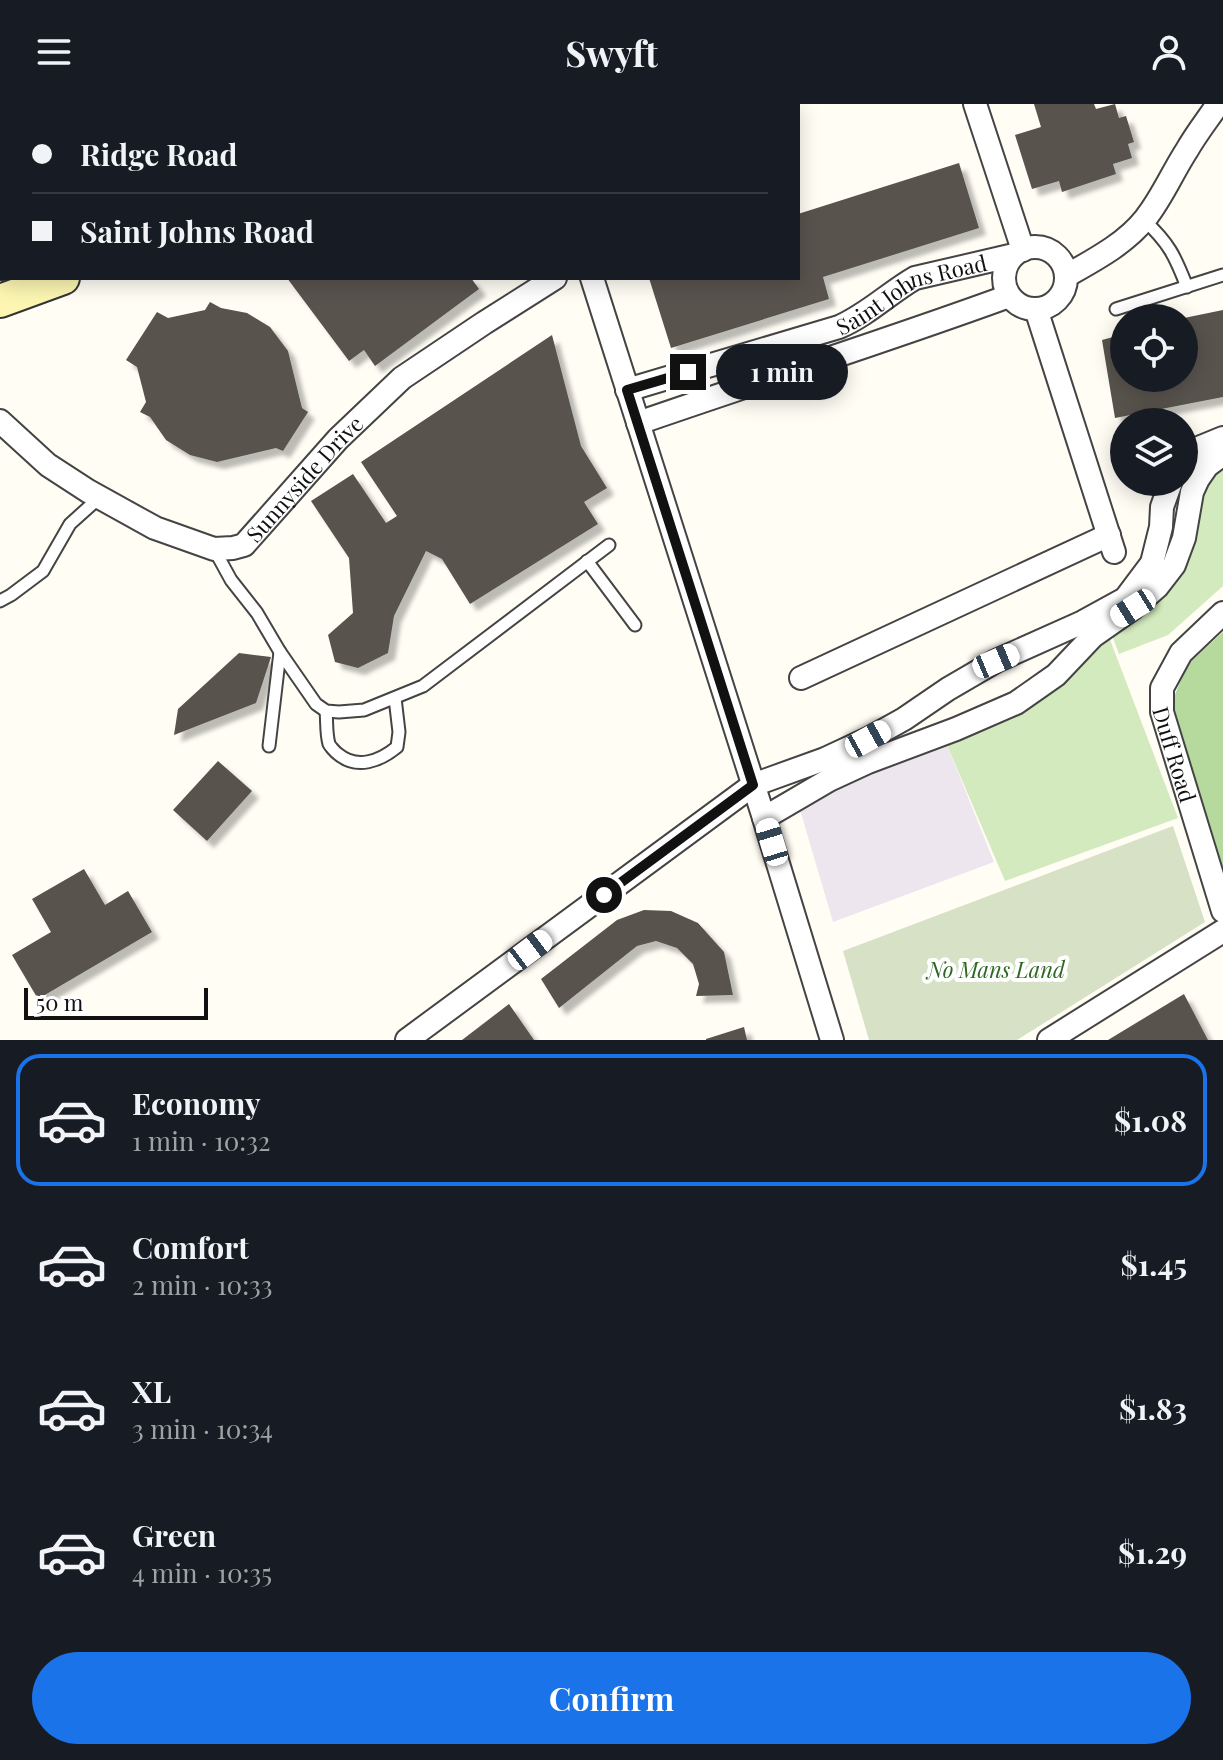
<!DOCTYPE html>
<meta charset="utf-8">
<style>
:root{--surface:#171b24;--page:#20242c;--text:#f1f3f6;--muted:#9ea1a6;--line:#363941;--accent:#1a73e8}
body{margin:0;font-family:"Playfair Display",serif;background:var(--page);color:var(--text);height:100vh;display:flex;flex-direction:column;font-size:30px;white-space:nowrap}
*{box-sizing:border-box;margin:0}
p{font-size:26px;color:var(--muted)}
.icon{flex:none;width:44px;height:44px;fill:none;stroke:currentColor;stroke-width:2;stroke-linecap:round;stroke-linejoin:round}
.map{position:relative;height:936px;overflow:hidden}
.side{display:flex;flex-direction:column;background:var(--surface);flex:1}
.side>*{flex:none}
.hud{position:absolute;left:0px;top:0px;width:800px;height:176px;box-shadow:0 4px 20px #0003;display:grid;align-content:center;height:176px;padding:0 32px;background:var(--surface)}
.fabs{position:absolute;left:1110px;top:200px;display:grid;gap:16px}
.fabs a{display:grid;place-items:center;width:88px;height:88px;border-radius:50%;background:var(--surface);box-shadow:0 4px 20px #0003;font-size:40px}
.scale{position:absolute;left:24px;bottom:20px;width:184px;box-sizing:border-box;padding-left:8px;border:4px solid #111;border-top:0;font-size:22px;line-height:28px;white-space:nowrap;color:#111;-webkit-text-stroke:6px #fff;paint-order:stroke}
.end{position:absolute;width:36px;height:36px;margin:-18px;border:10px solid #111;background:#fff;box-shadow:0 0 0 4px #fff}
.from{border-radius:50%}
.bubble{position:absolute;height:56px;border-radius:28px;background:var(--surface);box-shadow:0 4px 20px #0003;font-size:26px;font-weight:700;line-height:56px;text-align:center}
.car{position:absolute;width:24px;height:48px;margin:-24px -12px;border-radius:10px;box-shadow:0 0 6px 2px #0007;background:linear-gradient(#fff 24%,#345 0 40%,#fff 0 76%,#345 0 86%,#fff 0)}
.hud b{display:flex;align-items:center;gap:28px;height:76px;font-size:30px}
.hud b+b{border-top:2px solid var(--line)}
.hud i{width:20px;height:20px;background:var(--text)}
ul{padding:14px 0 0;list-style:none}
li{display:flex;align-items:center;gap:24px;height:132px;margin:0 16px 12px;padding:0 16px;border:4px solid transparent;border-radius:24px}
li div{flex:1}
li b{display:block;font-size:30px}
li em{font-style:normal;font-weight:700}
li.selected{border-color:var(--accent)}
li>.icon{width:72px;height:72px;stroke-width:1.5}
.button{display:flex;gap:16px;margin-top:auto;padding:16px 32px}
.button a{flex:1;height:92px;border-radius:48px;background:var(--accent);color:#fff;font-size:32px;font-weight:700;line-height:92px;text-align:center}
header{display:flex;justify-content:space-between;align-items:center;height:104px;padding:0 32px;background:var(--surface);font-size:36px;font-weight:700}
.map>svg:first-child{display:block}
</style>
<header><svg class="icon" aria-label="menu" viewBox="0 0 24 24"><path d="M4 6h16M4 12h16M4 18h16"/></svg>Swyft<svg class="icon" aria-label="person" viewBox="0 0 24 24"><circle cx="12" cy="8" r="4"/><path d="M4 21q1-7 8-7t8 7"/></svg></header>
<div class="map">
<svg width="1223" height="936" viewBox="0 0 1223 936">
<defs>
<filter id="shadow"><feDropShadow dx="7" dy="7" stdDeviation="2" flood-color="#0004"/></filter>
</defs>
<rect width="100%" height="100%" fill="#fffdf4"/>
<polygon fill="#eee6ee" points="947,641 994,758 833,818 798,699"/>
<g fill="#d3e9be">
<polygon points="1223,357 1223,482 1168,531 1119,550 1110,526 1159,490 1204,374"/>
<polygon points="1109,533 1178,714 1005,777 947,641 1037,593"/>
</g>
<polygon fill="#b6d99e" points="1223,528 1223,770 1172,598 1187,561"/>
<polygon fill="#d7e1c5" points="1173,722 1205,818 1017,936 869,936 843,847"/>
<g fill="#59524d" filter="url(#shadow)">
<polygon points="1034,0 1094,0 1096,5 1115,0 1119,14 1126,12 1134,38 1128,40 1132,54 1113,60 1116,70 1062,88 1059,77 1032,85 1015,31 1041,23"/>
<polygon points="959,59 979,124 823,173 829,195 671,244 649,174 798,174 798,110"/>
<polygon points="287,174 471,174 479,185 375,262 364,246 349,257"/>
<polygon points="210,198 221,204 247,209 270,223 288,247 302,304 308,308 283,347 276,344 217,358 190,351 166,336 150,313 140,308 146,298 137,263 126,256 157,208 168,214 205,206"/>
<polygon points="1223,206 1223,293 1115,314 1102,236 1124,230 1124,274 1184,274 1184,214"/>
<polygon points="552,231 581,342 607,384 584,398 598,420 470,500 442,455 426,447 394,512 388,549 358,564 335,558 328,531 353,509 349,454 311,397 353,370 386,419 397,412 361,358"/>
<polygon points="239,549 271,553 256,599 174,631 178,605"/>
<polygon points="218,657 252,687 207,737 173,706"/>
<polygon points="84,765 105,801 128,787 152,828 38,895 12,851 51,828 32,795"/>
<polygon points="644,806 671,807 698,819 724,848 733,891 696,892 699,880 693,860 677,844 656,837 637,842 559,904 541,875 617,816"/>
<polygon points="1184,890 1208,936 1108,936"/>
<polygon points="509,900 534,936 462,936"/>
<polygon points="744,923 747,936 706,936 706,935"/>
</g>
<g fill="none" stroke-linecap="round" stroke-linejoin="round">
<g stroke="#444" stroke-width="15">
<g id="service">
<path d="M1144,116C1169,139 1175,152 1187,183"/>
<polyline points="1116,205 1223,171"/>
<polyline points="214,445 231,476 257,509 280,548 316,600 326,607 339,608 364,606 423,582 609,441"/>
<polyline points="587,457 635,521"/>
<polyline points="0,497 11,491 43,467 70,420 100,393"/>
<path d="M326,607C327,617 326,630 329,640C330,642 335,648 338,650C357,666 380,657 397,643L399,628L395,594"/>
<polyline points="269,642 280,548"/>
</g>
</g>
<g stroke="#444" stroke-width="26">
<g id="minor">
<polyline points="536,0 536,2"/>
<polyline points="975,0 1023,146"/>
<circle cx="1035" cy="174" r="31"/>
<path d="M1066,172C1094,156 1125,140 1145,115C1162,94 1172,69 1187,46C1196,30 1208,15 1218,0"/>
<polyline points="592,174 764,714 832,936"/>
<polyline points="1036,205 1114,448"/>
<path id="s1" d="M627,286L839,223C867,211 889,189 915,174L1014,151"/>
<path id="s2" d="M0,317L48,361L88,387L155,424L214,445L233,444L244,441L338,335L402,274L484,219L555,174"/>
<path d="M638,319C762,276 886,237 1009,192"/>
<polyline points="1184,357 1201,343 1223,334"/>
<path id="s3" d="M1223,509L1181,549L1162,584V608L1223,807"/>
<polyline points="801,574 1109,431"/>
<polyline points="764,714 829,676 868,658 956,625 1016,599 1056,571 1093,532 1133,504 1157,483 1174,461 1184,434 1192,388 1198,375 1207,362 1223,350"/>
<polyline points="407,936 753,681 825,655 868,635 904,615 948,585 996,557 1083,518 1125,495 1152,459 1161,423 1162,403 1171,378"/>
<polyline points="1049,936 1223,827"/>
</g>
</g>
<g stroke="#333" stroke-width="36">
<g id="secondary">
<polyline points="310,2 312,0"/>
<polyline points="355,2 357,0"/>
<polyline points="0,159 2,159"/>
<polyline points="0,197 63,174"/>
</g>
</g>
<use href="#service" stroke="#fff" stroke-width="11"/>
<use href="#minor" stroke="#fff" stroke-width="22"/>
<use href="#secondary" stroke="#fcf6b2" stroke-width="32"/>
</g>
<g fill="none" stroke-linecap="round" stroke-linejoin="round">
<polyline stroke="#111" stroke-width="10" points="604,791 753,681 627,286 688,268"/>
</g>
<g text-anchor="middle" dominant-baseline="central" stroke-width="8" stroke-linejoin="round" paint-order="stroke">
<g font-size="22" fill="#111" stroke="#fff">
<text stroke="none"><textPath href="#s1" startOffset="302">Saint Johns Road</textPath></text>
<text stroke="none"><textPath href="#s2" startOffset="372">Sunnyside Drive</textPath></text>
<text stroke="none"><textPath href="#s3" startOffset="166">Duff Road</textPath></text>
</g>
<g font-size="22" font-style="italic" fill="#2e6722" stroke="#fff">
<text x="996" y="865">No Mans Land</text>
</g>
</g>
</svg>
<div class="fabs">
<a><svg class="icon" aria-label="locate" viewBox="0 0 24 24"><circle cx="12" cy="12" r="6"/><path d="M12 2v4M12 18v4M2 12h4M18 12h4"/></svg></a>
<a><svg class="icon" aria-label="layers" viewBox="0 0 24 24"><path d="M12 4l9 5-9 5-9-5zM3 14l9 5 9-5"/></svg></a>
</div>
<div class="scale">50 m</div>
<i class="end from" style="left:604px;top:791px"></i>
<i class="end" style="left:688px;top:268px"></i>
<div class="bubble" style="left:716px;top:240px;width:132px">1 min</div>
<i class="car" style="left:1133px;top:504px;rotate:238deg"></i>
<i class="car" style="left:996px;top:557px;rotate:67deg"></i>
<i class="car" style="left:868px;top:635px;rotate:61deg"></i>
<i class="car" style="left:772px;top:738px;rotate:343deg"></i>
<i class="car" style="left:530px;top:846px;rotate:53deg"></i>
<div class="hud">
<b><i class="from"></i>Ridge Road</b>
<b><i></i>Saint Johns Road</b>
</div>
</div>
<section class="side">
<ul>
<li class="selected"><svg class="icon" aria-label="car" viewBox="0 0 24 24"><path d="M5 17H2v-5l4-1 3-4h7l3 4 3 1v5h-3M9 17h6M6 11h13"/><circle cx="7" cy="17" r="2"/><circle cx="17" cy="17" r="2"/></svg><div><b>Economy</b><p>1 min · 10:32</p></div><em>$1.08</em></li>
<li><svg class="icon" aria-label="car" viewBox="0 0 24 24"><path d="M5 17H2v-5l4-1 3-4h7l3 4 3 1v5h-3M9 17h6M6 11h13"/><circle cx="7" cy="17" r="2"/><circle cx="17" cy="17" r="2"/></svg><div><b>Comfort</b><p>2 min · 10:33</p></div><em>$1.45</em></li>
<li><svg class="icon" aria-label="car" viewBox="0 0 24 24"><path d="M5 17H2v-5l4-1 3-4h7l3 4 3 1v5h-3M9 17h6M6 11h13"/><circle cx="7" cy="17" r="2"/><circle cx="17" cy="17" r="2"/></svg><div><b>XL</b><p>3 min · 10:34</p></div><em>$1.83</em></li>
<li><svg class="icon" aria-label="car" viewBox="0 0 24 24"><path d="M5 17H2v-5l4-1 3-4h7l3 4 3 1v5h-3M9 17h6M6 11h13"/><circle cx="7" cy="17" r="2"/><circle cx="17" cy="17" r="2"/></svg><div><b>Green</b><p>4 min · 10:35</p></div><em>$1.29</em></li>
</ul>
<div class="button"><a>Confirm</a></div>
</section>
